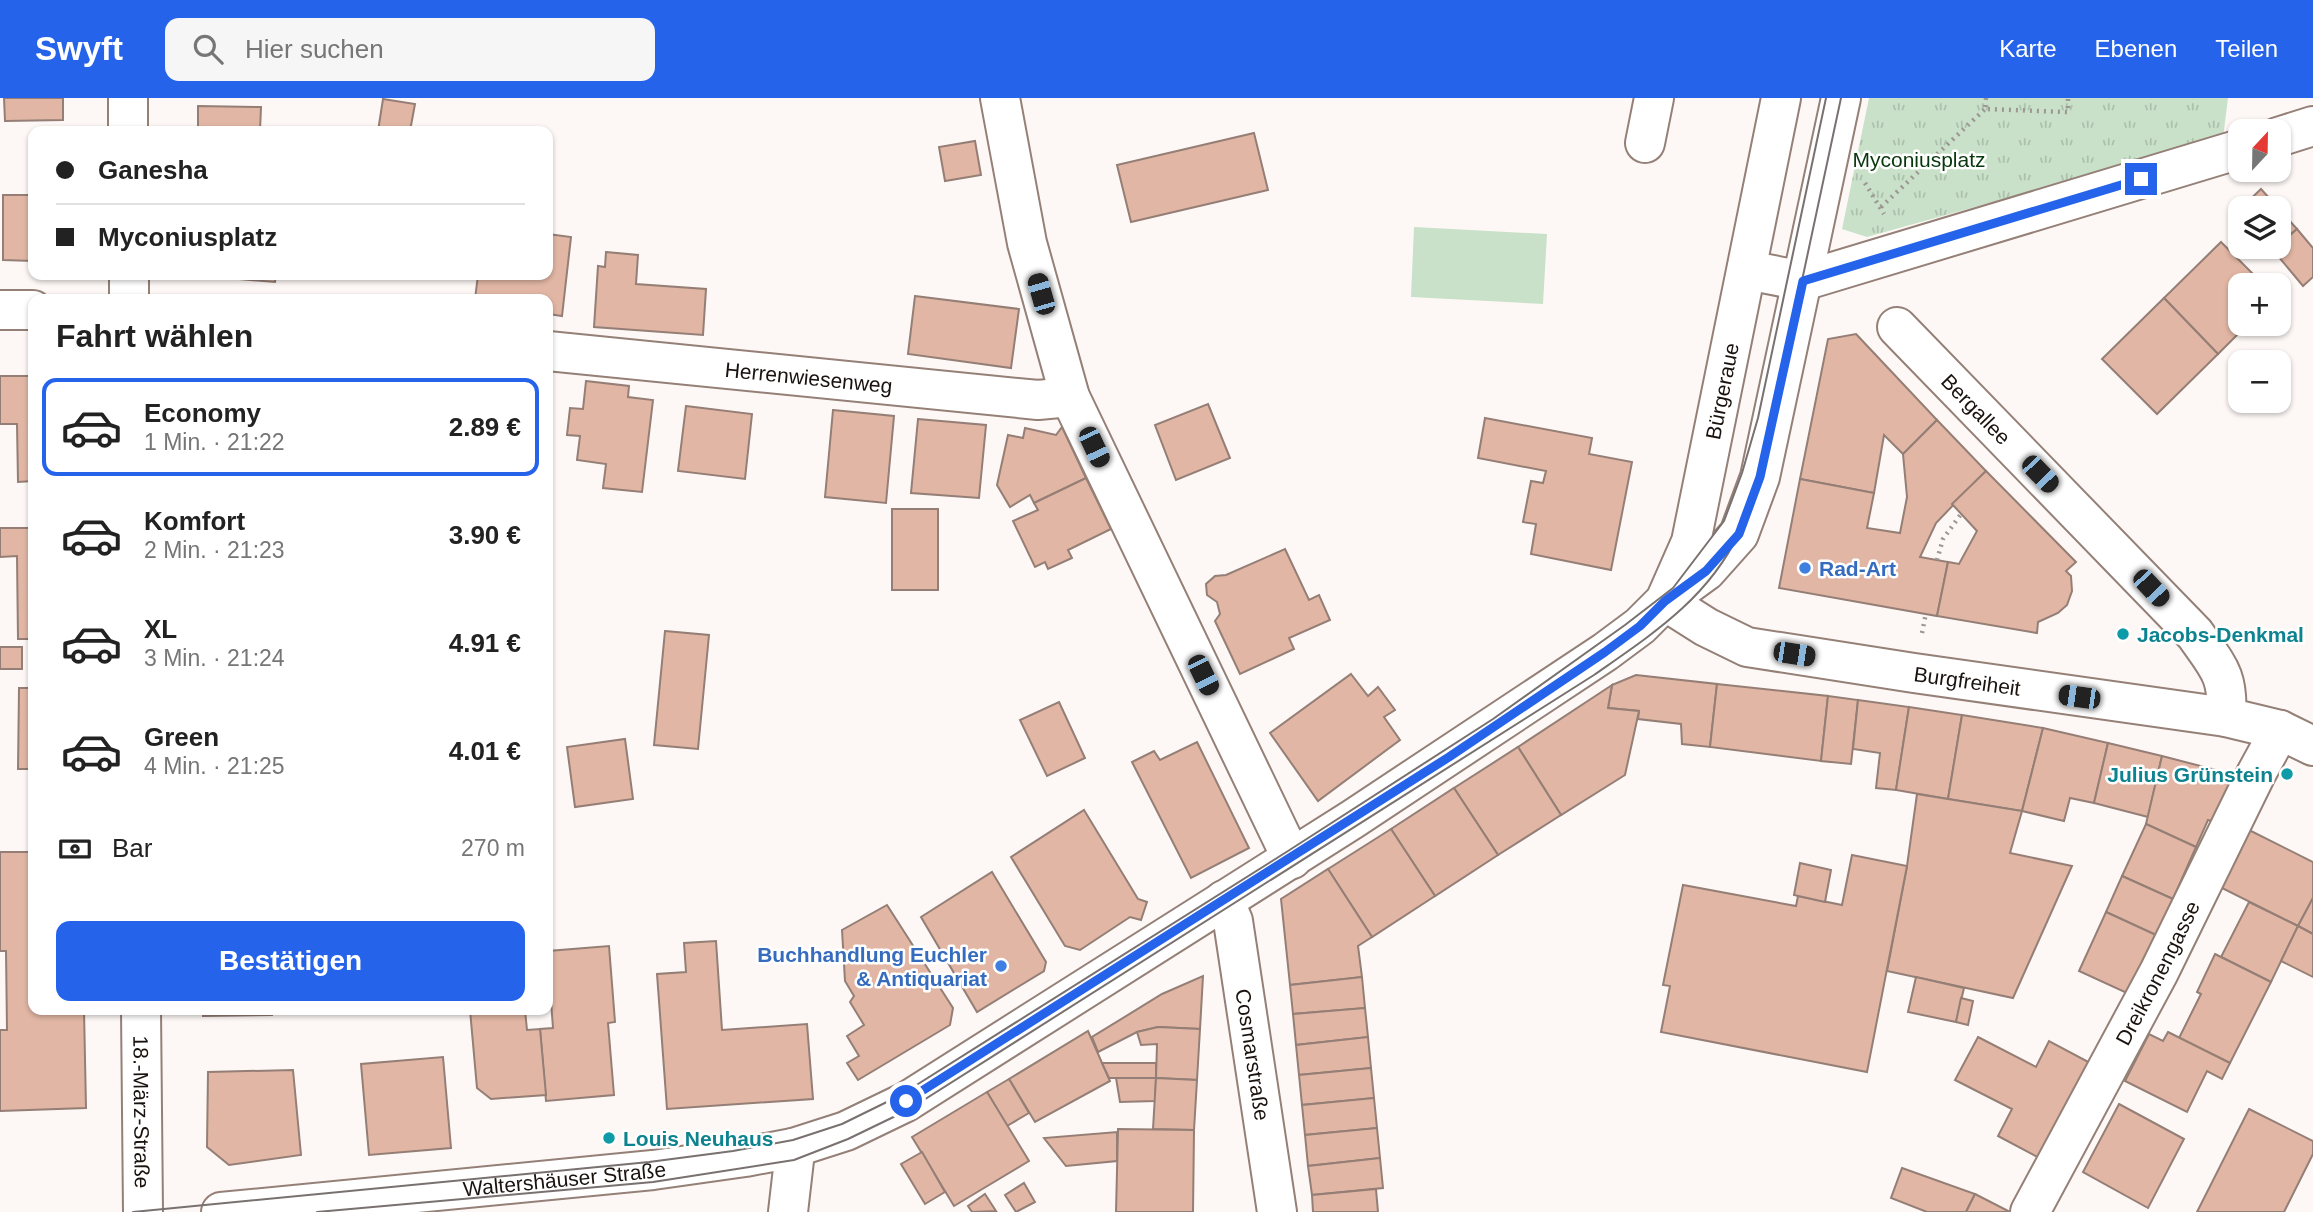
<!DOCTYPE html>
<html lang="de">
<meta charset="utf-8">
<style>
:root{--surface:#fff;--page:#f6f6f6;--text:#222;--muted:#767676;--line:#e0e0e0;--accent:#2563eb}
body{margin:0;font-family:Arial,sans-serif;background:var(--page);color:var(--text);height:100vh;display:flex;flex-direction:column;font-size:26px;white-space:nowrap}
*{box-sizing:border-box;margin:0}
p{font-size:23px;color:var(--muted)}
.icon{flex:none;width:38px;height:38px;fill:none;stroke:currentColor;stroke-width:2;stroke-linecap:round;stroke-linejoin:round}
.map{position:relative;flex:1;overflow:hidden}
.sheet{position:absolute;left:28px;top:196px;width:525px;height:721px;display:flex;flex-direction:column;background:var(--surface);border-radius:14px;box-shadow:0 2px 5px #0004}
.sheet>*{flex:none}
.guide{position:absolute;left:28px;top:28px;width:525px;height:154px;border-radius:14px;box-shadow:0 2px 5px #0004;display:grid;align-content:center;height:154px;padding:0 28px;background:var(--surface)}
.needle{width:46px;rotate:22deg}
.fabs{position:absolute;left:2228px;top:21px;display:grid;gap:14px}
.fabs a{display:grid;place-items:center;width:63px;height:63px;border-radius:14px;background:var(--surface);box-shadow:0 2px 5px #0004;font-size:35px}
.end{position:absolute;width:32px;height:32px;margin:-16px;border:9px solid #2563eb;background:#fff;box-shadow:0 0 0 4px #fff}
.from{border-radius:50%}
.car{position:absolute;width:21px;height:42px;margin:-21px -10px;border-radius:9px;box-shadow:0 0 5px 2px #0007;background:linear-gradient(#222 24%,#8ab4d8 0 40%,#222 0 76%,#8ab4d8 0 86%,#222 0)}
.guide b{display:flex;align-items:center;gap:24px;height:66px;font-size:26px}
.guide b+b{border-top:2px solid var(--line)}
.guide i{width:18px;height:18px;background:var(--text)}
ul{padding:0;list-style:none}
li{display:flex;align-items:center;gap:21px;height:98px;margin:0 14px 10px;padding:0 14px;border:4px solid transparent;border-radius:14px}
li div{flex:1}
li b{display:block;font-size:26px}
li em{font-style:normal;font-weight:800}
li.selected{border-color:var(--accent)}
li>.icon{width:63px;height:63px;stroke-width:1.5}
h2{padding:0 28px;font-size:32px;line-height:84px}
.pay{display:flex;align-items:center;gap:18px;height:77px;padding:0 28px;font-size:26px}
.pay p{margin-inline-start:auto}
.primary-button{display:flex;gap:14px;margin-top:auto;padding:14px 28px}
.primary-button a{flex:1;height:80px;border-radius:14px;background:var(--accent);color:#fff;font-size:28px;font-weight:800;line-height:80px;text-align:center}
header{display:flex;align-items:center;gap:42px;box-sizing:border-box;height:98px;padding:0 35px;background:var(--accent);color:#fff}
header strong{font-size:33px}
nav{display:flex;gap:38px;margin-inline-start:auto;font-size:24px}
.search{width:490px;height:63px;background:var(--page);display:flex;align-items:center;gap:18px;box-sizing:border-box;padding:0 24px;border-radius:14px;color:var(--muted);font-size:26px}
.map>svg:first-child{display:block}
</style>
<header>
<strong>Swyft</strong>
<div class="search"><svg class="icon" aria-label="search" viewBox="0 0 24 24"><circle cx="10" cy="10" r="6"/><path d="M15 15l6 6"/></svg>Hier suchen</div>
<nav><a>Karte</a><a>Ebenen</a><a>Teilen</a></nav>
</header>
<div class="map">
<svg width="2313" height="1114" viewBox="0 0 2313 1114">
<defs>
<pattern id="park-tufts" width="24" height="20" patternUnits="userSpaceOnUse" patternTransform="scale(1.75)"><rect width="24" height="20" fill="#c9e1c8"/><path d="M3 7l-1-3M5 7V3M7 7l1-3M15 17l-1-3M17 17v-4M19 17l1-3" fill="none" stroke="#acc0ab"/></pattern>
</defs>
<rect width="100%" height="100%" fill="#fdf8f6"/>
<polygon fill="#c9e1c8" points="1414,129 1547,136 1543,206 1411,199"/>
<polygon fill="url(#park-tufts)" points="1869,0 2228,0 2223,40 1867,139 1842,131"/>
<g fill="#e1b6a4" stroke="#947e75" stroke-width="2">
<polygon points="4,0 63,0 63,22 5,23"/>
<polygon points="383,1 415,6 410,33 378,33"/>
<polygon points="198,8 261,9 260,33 198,33"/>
<polygon points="1254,35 1268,92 1131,124 1117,67"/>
<polygon points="975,43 981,77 945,83 939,49"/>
<polygon points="2261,91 2297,131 2278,147 2278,110 2241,110"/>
<polygon points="3,97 33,97 33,163 3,162"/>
<polygon points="2297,131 2313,150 2313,179 2303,188 2273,152"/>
<polygon points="548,136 571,139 562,218 548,216 548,201 475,201 478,177 548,177"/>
<polygon points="2221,144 2264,187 2240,187 2240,226 2248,226 2218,256 2164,200"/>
<polygon points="606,154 638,157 636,186 706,191 703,237 594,229 598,168 605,169"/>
<polygon points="193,177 276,177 275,184"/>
<polygon points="915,198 1019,211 1011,270 908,256"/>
<polygon points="2164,200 2218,256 2157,316 2102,261"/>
<polygon points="1856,236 1937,322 1903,356 1884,337 1874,395 1800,381 1828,241"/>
<polygon points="0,278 33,278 33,383 18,384 17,326 0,326"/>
<polygon points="586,283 629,288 628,299 653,302 642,394 603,390 606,366 577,362 580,338 567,337 570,310 583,311"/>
<polygon points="1208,306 1230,360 1176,382 1155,327"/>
<polygon points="686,308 752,316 745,381 678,373"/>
<polygon points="833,312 894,318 886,405 825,399"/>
<polygon points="1485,320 1592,340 1589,356 1632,364 1611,472 1531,456 1536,426 1523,424 1531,383 1543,385 1546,373 1478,360"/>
<polygon points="918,321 986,327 979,400 911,395"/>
<polygon points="1937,322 1986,373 1936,425 1920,459 1948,464 1937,518 1779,490 1800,381 1874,395 1867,430 1900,435 1907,399 1903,356"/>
<polygon points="1062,329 1086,380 1034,405 1030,397 1010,409 997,387 1008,337 1023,340 1025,330 1056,337"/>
<polygon points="1986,373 2076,464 2066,473 2071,478 2072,493 2067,507 2058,515 2038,524 2037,535 1937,518 1948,464 1959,466 1977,433 1952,406"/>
<polygon points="1086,380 1111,431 1068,452 1072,460 1048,471 1045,464 1035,469 1013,423 1038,412 1034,405"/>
<rect x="892" y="411" width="46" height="81"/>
<polygon points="0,430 33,430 33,541 18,541 17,458 0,459"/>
<polygon points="1285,451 1309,502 1319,497 1330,522 1289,540 1294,551 1240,576 1215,523 1220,516 1217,504 1207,497 1206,486 1215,478 1226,477"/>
<polygon points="665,533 709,537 698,651 654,647"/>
<rect x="0" y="549" width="22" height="22"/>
<polygon points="1351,576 1368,598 1378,589 1395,612 1384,619 1400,642 1318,703 1270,635"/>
<polygon points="1636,577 1717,586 1710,649 1682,646 1681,626 1638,621 1639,613 1608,610 1612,587"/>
<polygon points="1717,586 1828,598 1821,663 1710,649"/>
<polygon points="1612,587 1608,610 1639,613 1625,677 1561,717 1518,649"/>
<polygon points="19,590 33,590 33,671 18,671"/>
<polygon points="1828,598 1858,602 1851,666 1821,663"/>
<polygon points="1858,602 1909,609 1896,692 1876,690 1880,655 1853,651"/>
<polygon points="1059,604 1085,660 1047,678 1020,622"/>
<polygon points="1909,609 1962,617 1948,701 1896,692"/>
<polygon points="1962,617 2043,630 2022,713 1948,701"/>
<polygon points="2043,630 2108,645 2094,705 2070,700 2064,723 2022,713"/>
<polygon points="625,641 633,701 575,709 567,649"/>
<polygon points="1197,644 1249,750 1191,780 1132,664 1154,653 1160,662"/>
<polygon points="2108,645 2162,658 2148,719 2094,705"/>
<polygon points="1518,649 1561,717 1498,757 1454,690"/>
<polygon points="2162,658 2239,678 2215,724 2208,722 2196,749 2146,726"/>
<polygon points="1454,690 1498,757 1435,798 1391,731"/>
<polygon points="1917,696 2022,713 2010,755 2072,768 2013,900 1887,873 1907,768"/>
<polygon points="1084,712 1138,801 1147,804 1141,822 1130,819 1080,852 1065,848 1011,759"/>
<polygon points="2146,726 2196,749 2173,801 2122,778"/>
<polygon points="2243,729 2313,764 2313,800 2298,828 2214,786"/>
<polygon points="1391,731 1435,798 1372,839 1328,771"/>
<polygon points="0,754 33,754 33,912 84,912 86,1010 0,1013 0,932 7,932 6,853 0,853"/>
<polygon points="1852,757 1907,768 1867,974 1661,934 1670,888 1663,887 1683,787 1796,808 1798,798 1842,807"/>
<polygon points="1800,765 1831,772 1825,804 1794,797"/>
<polygon points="1328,771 1372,839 1358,848 1362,879 1290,887 1281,801"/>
<polygon points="992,774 1046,864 1044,873 977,914 921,819"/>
<polygon points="2122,778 2173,801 2156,837 2106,814"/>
<polygon points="2313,800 2313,836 2298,828"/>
<polygon points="2249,804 2298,828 2271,884 2221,859"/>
<polygon points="887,807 953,910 950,927 858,982 847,965 859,958 847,938 864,927 850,904 854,898 845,883 842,832"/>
<polygon points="2106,814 2156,837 2129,896 2079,873"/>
<polygon points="2298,828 2313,836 2313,879 2281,863"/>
<polygon points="716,843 722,932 807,926 813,1001 667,1011 657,876 686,874 684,845"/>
<polygon points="609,848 615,924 608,925 614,997 546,1003 540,931 553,930 551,903 548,903 548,853"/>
<polygon points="2215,856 2271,884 2230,965 2179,940 2201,896 2197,894"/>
<polygon points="1203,878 1200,931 1158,929 1137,934 1098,954 1092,939 1162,896"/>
<polygon points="1362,879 1365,910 1293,916 1290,887"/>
<polygon points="1916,879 1964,890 1956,924 1908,914"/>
<polygon points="1961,900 1973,903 1968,927 1956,924"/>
<polygon points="1365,910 1368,939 1296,947 1293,916"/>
<polygon points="203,912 272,912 272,917 203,918"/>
<polygon points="470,912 525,912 527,932 540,931 546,997 491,1001 477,990"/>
<polygon points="1158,929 1200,931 1197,982 1156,980 1157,946 1141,947 1137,934"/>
<polygon points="1088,933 1110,983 1035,1024 1009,981"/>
<polygon points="2168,934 2230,965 2222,981 2207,973 2187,1014 2125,983 2149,936 2163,943"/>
<polygon points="1368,939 1371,970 1299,977 1296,947"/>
<polygon points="1978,939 2036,969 2049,943 2094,967 2045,1063 1998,1038 2012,1011 1955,982"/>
<polygon points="443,959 451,1050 369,1057 361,966"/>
<polygon points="1102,965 1156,965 1156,980 1109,980"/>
<polygon points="1371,970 1374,1000 1302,1007 1299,977"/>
<polygon points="293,972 301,1057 229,1067 207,1049 208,974"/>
<polygon points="1116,980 1156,980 1155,1003 1120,1004"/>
<polygon points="1156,980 1197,982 1194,1032 1153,1031"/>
<polygon points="1009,981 1029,1015 1007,1028 987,994"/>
<polygon points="987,994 1029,1063 954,1108 912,1039"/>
<polygon points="1374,1000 1377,1030 1305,1037 1302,1007"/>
<polygon points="2119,1006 2184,1041 2148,1110 2083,1074"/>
<polygon points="2249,1011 2313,1043 2313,1056 2284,1114 2197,1114"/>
<polygon points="1377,1030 1380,1060 1308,1068 1305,1037"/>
<polygon points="1118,1031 1194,1032 1193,1114 1116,1114"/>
<polygon points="1117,1034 1117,1063 1066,1068 1044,1040"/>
<polygon points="922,1054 945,1094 925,1106 901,1066"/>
<polygon points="1380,1060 1383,1090 1312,1097 1308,1068"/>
<polygon points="1902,1070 1975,1096 1966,1114 1927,1114 1891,1100"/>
<polygon points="1024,1085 1035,1104 1016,1114 1005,1097"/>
<polygon points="1376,1091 1378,1114 1313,1114 1312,1097"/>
<polygon points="985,1096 996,1113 972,1114 968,1108"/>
<polygon points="1975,1096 2010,1114 1966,1114"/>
</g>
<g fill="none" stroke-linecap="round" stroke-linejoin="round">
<g stroke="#958077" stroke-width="42">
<g id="minor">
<polyline points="128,0 128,33"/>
<polyline points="1000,0 1027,145 1070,299 1292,761"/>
<polyline points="2278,39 2313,28"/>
<polyline points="1645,45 1654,0"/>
<polyline points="1747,172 1803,183 2240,51"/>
<polyline points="129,177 129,201"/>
<polyline points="0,212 33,212"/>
<path id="s1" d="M1897,229L2195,536C2218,569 2229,577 2226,619"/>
<path id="s2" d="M548,253L1038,302L1070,299"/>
<polyline points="1669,500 1706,473 1739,436 1760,379 1841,0"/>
<path id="s3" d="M1665,503L1706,529L1747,549L1914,575L2226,619L2280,632L2313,648"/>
<path id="s4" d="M1224,802L1233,823L1277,1114"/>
<path id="s5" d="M141,912L143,1114"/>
<path id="s6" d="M221,1114L653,1072L745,1059L793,1050L846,1033L906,1004L1353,721L1605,554L1640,528L1665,503L1691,444L1781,0"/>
<polyline points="788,1114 794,1062 793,1050"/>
<path id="s7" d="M2030,1114L2159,874L2256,676L2280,632"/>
</g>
</g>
<g stroke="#9d9794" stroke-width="4.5" stroke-dasharray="2 5" stroke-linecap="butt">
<polyline points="1986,0 1985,11 2068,14 2068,0"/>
<polyline points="1865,85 1884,116"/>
<polyline points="1881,109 1985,11"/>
<polyline points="1937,462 1943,441 1961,416"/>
<polyline points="1922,535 1926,515"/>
</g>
<use href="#minor" stroke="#fff" stroke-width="38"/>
<g stroke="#78716f" stroke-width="2">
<polyline points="133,1114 649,1064 733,1053 793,1042 842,1026 899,998 1288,753 1493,621 1625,527 1673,490 1724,423 1742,375 1758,320 1826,0"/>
<path d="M317,1114L653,1084L794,1062L848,1041L908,1012L1594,577C1651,537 1708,501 1739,435C1747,417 1753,398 1760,379L1841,0"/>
</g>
</g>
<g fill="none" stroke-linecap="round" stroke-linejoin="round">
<polyline stroke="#2563eb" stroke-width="9" points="906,1003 1449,659 1605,554 1640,528 1665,503 1706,473 1739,436 1760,379 1803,183 2141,81"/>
</g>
<g fill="#3f7fe0" stroke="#fff" stroke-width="2.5">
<circle cx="1805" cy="470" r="7"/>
<circle cx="1001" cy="868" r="7"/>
</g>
<g fill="#0f9aa8" stroke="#fff" stroke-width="2.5">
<circle cx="2123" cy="536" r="7"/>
<circle cx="2287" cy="676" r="7"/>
<circle cx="609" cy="1040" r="7"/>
</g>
<g text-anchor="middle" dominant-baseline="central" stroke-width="5" stroke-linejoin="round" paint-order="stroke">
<g font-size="21" fill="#09370c" stroke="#fff">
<text x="1919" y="61">Myconiusplatz</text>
</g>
<g font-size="21" fill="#1a120f" stroke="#fff">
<text stroke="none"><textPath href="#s2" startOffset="262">Herrenwiesenweg</textPath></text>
<text stroke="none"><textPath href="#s6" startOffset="1827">Bürgeraue</textPath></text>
<text stroke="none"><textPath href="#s1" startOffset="114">Bergallee</textPath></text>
<text stroke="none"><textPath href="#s3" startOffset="317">Burgfreiheit</textPath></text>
<text stroke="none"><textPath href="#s7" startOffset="271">Dreikronengasse</textPath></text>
<text stroke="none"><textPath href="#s4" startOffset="158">Cosmarstraße</textPath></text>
<text stroke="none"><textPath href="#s5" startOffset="102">18.-März-Straße</textPath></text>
<text stroke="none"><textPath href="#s6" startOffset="345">Waltershäuser Straße</textPath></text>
</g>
<g font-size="21" font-weight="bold" fill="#366cbe" stroke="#fff" text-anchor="start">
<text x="1819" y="470">Rad-Art</text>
<text x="987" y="856" text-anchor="end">Buchhandlung Euchler<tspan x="987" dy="24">&amp; Antiquariat</tspan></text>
</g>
<g font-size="21" font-weight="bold" fill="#0d838f" stroke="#fff" text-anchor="start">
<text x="2137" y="536">Jacobs-Denkmal</text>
<text x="2273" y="676" text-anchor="end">Julius Grünstein</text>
<text x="623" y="1040">Louis Neuhaus</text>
</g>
</g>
</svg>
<div class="fabs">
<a><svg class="needle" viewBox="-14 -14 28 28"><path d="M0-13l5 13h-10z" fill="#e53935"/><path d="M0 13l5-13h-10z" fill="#767676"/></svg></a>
<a><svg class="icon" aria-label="layers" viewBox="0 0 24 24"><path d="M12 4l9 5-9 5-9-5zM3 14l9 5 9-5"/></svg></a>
<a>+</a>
<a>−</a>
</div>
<i class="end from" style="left:906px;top:1003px"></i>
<i class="end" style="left:2141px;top:81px"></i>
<i class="car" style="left:1041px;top:196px;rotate:344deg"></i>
<i class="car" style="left:1094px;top:349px;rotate:155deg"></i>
<i class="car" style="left:2040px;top:376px;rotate:136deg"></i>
<i class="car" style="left:2151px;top:490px;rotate:137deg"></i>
<i class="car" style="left:1794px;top:556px;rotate:99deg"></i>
<i class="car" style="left:1203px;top:577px;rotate:154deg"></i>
<i class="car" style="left:2079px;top:599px;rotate:278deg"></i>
<div class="guide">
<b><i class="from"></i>Ganesha</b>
<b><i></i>Myconiusplatz</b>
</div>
<section class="sheet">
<h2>Fahrt wählen</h2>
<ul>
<li class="selected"><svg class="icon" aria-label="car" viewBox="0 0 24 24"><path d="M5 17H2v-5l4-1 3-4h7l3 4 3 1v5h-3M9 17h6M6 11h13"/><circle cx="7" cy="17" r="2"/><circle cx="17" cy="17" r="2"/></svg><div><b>Economy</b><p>1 Min. · 21:22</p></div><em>2.89 €</em></li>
<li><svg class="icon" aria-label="car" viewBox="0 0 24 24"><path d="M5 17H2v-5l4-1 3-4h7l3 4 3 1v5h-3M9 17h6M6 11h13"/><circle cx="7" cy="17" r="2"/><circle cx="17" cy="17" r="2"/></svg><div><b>Komfort</b><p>2 Min. · 21:23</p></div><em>3.90 €</em></li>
<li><svg class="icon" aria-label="car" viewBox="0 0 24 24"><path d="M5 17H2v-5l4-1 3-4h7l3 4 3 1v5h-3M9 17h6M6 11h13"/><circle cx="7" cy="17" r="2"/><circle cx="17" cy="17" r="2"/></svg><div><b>XL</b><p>3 Min. · 21:24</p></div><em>4.91 €</em></li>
<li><svg class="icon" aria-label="car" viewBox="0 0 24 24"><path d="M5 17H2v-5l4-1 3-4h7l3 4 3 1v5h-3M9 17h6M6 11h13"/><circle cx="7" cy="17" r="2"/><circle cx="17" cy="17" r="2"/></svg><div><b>Green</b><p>4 Min. · 21:25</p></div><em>4.01 €</em></li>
</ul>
<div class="pay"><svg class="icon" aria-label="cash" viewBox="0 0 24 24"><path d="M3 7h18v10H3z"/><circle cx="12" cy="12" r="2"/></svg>Bar<p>270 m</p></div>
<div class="primary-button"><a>Bestätigen</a></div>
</section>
</div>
